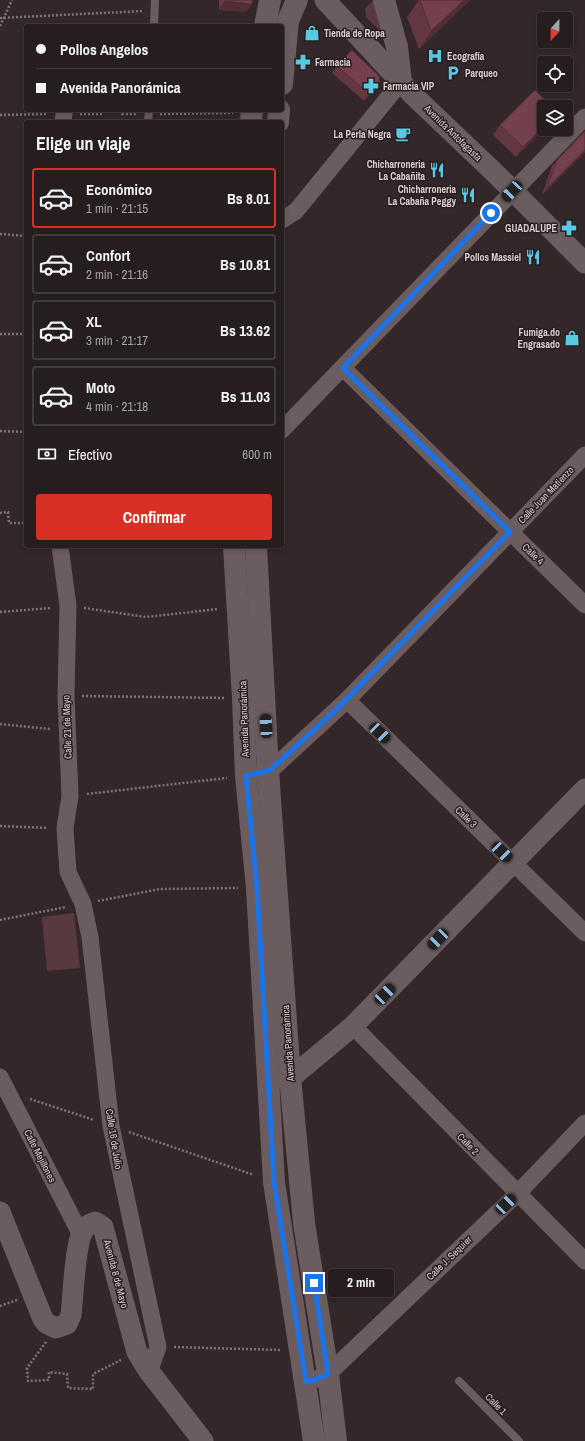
<!DOCTYPE html>
<html lang="es">
<meta charset="utf-8">
<style>
:root{--surface:#261d1f;--page:#322a2c;--text:#f1f3f6;--muted:#a4a2a4;--line:#423b3d;--accent:#d93025}
body{margin:0;font-family:"Archivo Narrow",sans-serif;background:var(--page);color:var(--text);height:100vh;display:flex;flex-direction:column;font-size:15px;white-space:nowrap}
*{box-sizing:border-box;margin:0}
p{font-size:13px;color:var(--muted)}
.icon{flex:none;width:22px;height:22px;fill:none;stroke:currentColor;stroke-width:2;stroke-linecap:round;stroke-linejoin:round}
.map{position:relative;flex:1;overflow:hidden}
.details{position:absolute;left:24px;top:120px;width:260px;height:428px;display:flex;flex-direction:column;background:var(--surface);border-radius:4px;box-shadow:0 2px 6px #0003,0 0 0 1px var(--line)}
.details>*{flex:none}
.top-card{position:absolute;left:24px;top:24px;width:260px;height:88px;border-radius:4px;box-shadow:0 2px 6px #0003,0 0 0 1px var(--line);display:grid;align-content:center;height:88px;padding:0 12px;background:var(--surface)}
.needle{width:26px;rotate:202deg}
.controls{position:absolute;left:537px;top:12px;display:grid;gap:8px}
.controls a{display:grid;place-items:center;width:36px;height:36px;border-radius:4px;background:var(--surface);box-shadow:0 2px 6px #0003,0 0 0 1px var(--line);font-size:20px}
.end{position:absolute;width:18px;height:18px;margin:-9px;border:5px solid #1a73e8;background:#fff;box-shadow:0 0 0 2px #fff}
.from{border-radius:50%}
.bubble{position:absolute;height:28px;border-radius:4px;background:var(--surface);box-shadow:0 2px 6px #0003,0 0 0 1px var(--line);font-size:13px;font-weight:700;line-height:28px;text-align:center}
.car{position:absolute;width:12px;height:24px;margin:-12px -6px;border-radius:5px;box-shadow:0 0 3px 1px #0007;background:linear-gradient(#222 24%,#8ab4d8 0 40%,#222 0 76%,#8ab4d8 0 86%,#222 0)}
.top-card b{display:flex;align-items:center;gap:14px;height:38px;font-size:15px}
.top-card b+b{border-top:1px solid var(--line)}
.top-card i{width:10px;height:10px;background:var(--text)}
ul{padding:0;list-style:none}
li{display:flex;align-items:center;gap:12px;height:60px;margin:0 8px 6px;padding:0 4px;border:2px solid var(--line);border-radius:4px}
li div{flex:1}
li b{display:block;font-size:15px}
li em{font-style:normal;font-weight:700}
li.on{border-color:var(--accent)}
li>.icon{width:36px;height:36px;stroke-width:1.5}
h2{padding:0 12px;font-size:18px;line-height:48px}
.pay{display:flex;align-items:center;gap:10px;height:44px;padding:0 12px;font-size:15px}
.pay p{margin-inline-start:auto}
.action{display:flex;gap:8px;margin-top:auto;padding:8px 12px}
.action a{flex:1;height:46px;border-radius:4px;background:var(--accent);color:#fff;font-size:16px;font-weight:700;line-height:46px;text-align:center}
.map>svg:first-child{display:block}
</style>
<div class="map">
<svg width="585" height="1441" viewBox="0 0 585 1441">
<rect width="100%" height="100%" fill="#332729"/>
<g fill="#593940">
<polygon points="374,0 387,38 366,17 365,8"/>
<polygon points="74,913 80,968 47,971 42,917"/>
</g>
<g fill="none" stroke-linecap="round" stroke-linejoin="round">
<g stroke="#7e7476" stroke-width="2.5" stroke-dasharray="2 2" stroke-linecap="butt">
<polyline points="0,18 143,11"/>
<polyline points="0,26 12,0"/>
<polyline points="123,110 122,114 137,114"/>
<polyline points="80,114 103,114 104,110"/>
<polyline points="160,114 233,113"/>
<polyline points="0,115 47,114"/>
<polyline points="0,234 26,236"/>
<polyline points="0,334 26,334"/>
<polyline points="0,431 26,432"/>
<polyline points="0,513 8,512 9,523 26,523"/>
<polyline points="84,608 146,617 218,609"/>
<polyline points="0,612 51,608"/>
<polyline points="82,696 225,698"/>
<polyline points="0,724 50,729"/>
<polyline points="87,794 227,778"/>
<polyline points="0,826 48,828"/>
<polyline points="98,901 160,889 238,888"/>
<polyline points="0,920 66,907"/>
<polyline points="30,1099 94,1120"/>
<polyline points="129,1132 254,1175"/>
<polyline points="0,1306 17,1300"/>
<polyline points="46,1342 27,1368 28,1381 49,1380 49,1372 67,1374 68,1388 93,1389 93,1374 121,1360"/>
<polyline points="174,1347 281,1350"/>
</g>
<g stroke="#6b5d5f" stroke-width="8">
<polyline points="154,26 155,0"/>
<polyline points="148,122 149,110"/>
<polyline points="459,1381 519,1441"/>
</g>
<g stroke="#6b5d5f" stroke-width="17">
<polyline points="63,122 64,114"/>
<polyline points="282,220 296,211 401,82"/>
<polyline points="343,368 585,605"/>
<polyline points="282,430 585,117"/>
<polyline points="60,546 68,606 66,696 70,796 65,828 68,872 83,904 90,937 111,1126 158,1347 152,1364 148,1370"/>
<polyline points="347,700 585,933"/>
<polyline points="259,773 271,770 347,700 585,455"/>
<polyline points="353,1026 585,1261"/>
<polyline points="0,1077 81,1235"/>
<polyline points="306,1382 317,1379 328,1374 517,1194 585,1123"/>
</g>
<g stroke="#6b5d5f" stroke-width="21">
<polyline points="325,0 414,96 498,176 585,263"/>
<polyline points="274,1078 293,1076 353,1026 585,789"/>
<path d="M0,1212L43,1319L46,1323L56,1328L67,1324L71,1315C73,1298 75,1244 83,1231C85,1226 90,1224 95,1222L103,1227L137,1352L148,1370L203,1441"/>
</g>
<g stroke="#6b5d5f" stroke-width="22">
<polyline points="384,0 397,47 401,82"/>
<polyline points="265,26 270,0"/>
<polyline points="282,84 288,21 297,0"/>
<polyline points="251,122 252,110"/>
<polyline points="278,122 279,110"/>
<polyline points="234,546 243,698 246,776 257,888 274,1182 314,1441"/>
<polyline points="256,546 268,771 290,1077 304,1223 328,1374 336,1441"/>
</g>
</g>
<g fill="#643742">
<polygon points="219,0 252,0 252,4 246,12 219,10"/>
<polygon points="419,0 470,0 419,49 407,17"/>
<polygon points="337,66 375,89 364,101 332,73"/>
<polygon points="544,107 544,129 516,157 493,135 500,125"/>
<polygon points="585,152 542,195 552,166 557,160"/>
</g>
<g fill="#512d36">
<polygon points="464,0 470,0 419,49 431,31"/>
<polygon points="225,1 252,4 246,12 219,10"/>
<polygon points="380,82 375,89 364,101 369,94"/>
<polygon points="544,126 544,129 516,157 523,147"/>
<polygon points="585,150 585,152 542,195 547,188"/>
</g>
<g fill="#74404d" stroke="#512d36">
<polygon points="225,0 252,0 252,4 225,1"/>
<polygon points="420,0 464,0 431,31"/>
<polygon points="352,50 379,76 380,82 369,94 337,66"/>
<polygon points="535,90 552,107 544,107 544,126 523,147 500,125"/>
<polygon points="585,131 585,150 547,188 557,160"/>
</g>
<g fill="none" stroke-linecap="round" stroke-linejoin="round">
<polyline stroke="#1a73e8" stroke-width="5" points="314,1283 328,1374 317,1379 306,1382 274,1182 257,888 246,776 270,770 336,710 510,532 343,368 491,213"/>
</g>
<defs>
<g id="shop-bare" transform="scale(1.2)"><path d="M-5-2.5h2.3a2.7 3.5 0 0 1 5.4 0H5L5.5 6h-11ZM-1.5-2.5h3a1.5 2.3 0 0 0-3 0Z" fill="#57c9e2" stroke="#291d20" stroke-width="2.5" paint-order="stroke"/></g>
<g id="hospital-bare" transform="scale(1.2)"><path d="M-5-5h3v3.5h4V-5h3V5h-3V1.5h-4V5h-3Z" fill="#57c9e2" stroke="#291d20" stroke-width="2.5" paint-order="stroke"/></g>
<g id="pharmacy-bare" transform="scale(1.2)"><path d="M-2-6h4v4h4v4h-4v4h-4v-4h-4v-4h4Z" fill="#57c9e2" stroke="#291d20" stroke-width="2.5" paint-order="stroke"/></g>
<g id="parking-bare" transform="scale(1.2)"><path d="M-3.5-5.5H1a3.5 3.5 0 0 1 0 7H-1V5.5H-3.5ZM-1-3.4V-.6H.8a1.4 1.4 0 0 0 0-2.8Z" fill="#57c9e2" stroke="#291d20" stroke-width="2.5" paint-order="stroke"/></g>
<g id="cafe-bare" transform="scale(1.2)"><path d="M-5.5-4.5H6V0H3Q3 3.5 0 3.5H-2.5Q-5.5 3.5-5.5 0ZM3-3.2v2h1.7v-2ZM-6 4.5H4V6H-6Z" fill="#57c9e2" stroke="#291d20" stroke-width="2.5" paint-order="stroke"/></g>
<g id="restaurant-bare" transform="scale(1.2)"><path d="M-5-6h1v4h1v-4h1v4h1v-4h1v5L-1.5 .5V6h-2V.5L-5-1ZM5-6V6H3V1.5H1.5Q1.5-4 5-6Z" fill="#57c9e2" stroke="#291d20" stroke-width="2.5" paint-order="stroke"/></g>
</defs>
<g fill-rule="evenodd">
<use href="#shop-bare" x="312" y="33"/>
<use href="#hospital-bare" x="435" y="56"/>
<use href="#pharmacy-bare" x="303" y="62"/>
<use href="#parking-bare" x="453" y="73"/>
<use href="#pharmacy-bare" x="371" y="86"/>
<use href="#cafe-bare" x="403" y="134"/>
<use href="#restaurant-bare" x="437" y="170"/>
<use href="#restaurant-bare" x="468" y="195"/>
<use href="#pharmacy-bare" x="569" y="228"/>
<use href="#restaurant-bare" x="533" y="257"/>
<use href="#shop-bare" x="572" y="338"/>
</g>
<g text-anchor="middle" dominant-baseline="central" stroke-width="3" stroke-linejoin="round" paint-order="stroke">
<g font-size="10" font-weight="bold" fill="#d9d0d2" stroke="#291d20" text-anchor="end">
<text x="324" y="33" text-anchor="start">Tienda de Ropa</text>
<text x="447" y="56" text-anchor="start">Ecografía</text>
<text x="315" y="62" text-anchor="start">Farmacia</text>
<text x="465" y="73" text-anchor="start">Parqueo</text>
<text x="383" y="86" text-anchor="start">Farmacia VIP</text>
<text x="391" y="134">La Perla Negra</text>
<text x="425" y="164">Chicharroneria<tspan x="425" dy="12">La Cabañita</tspan></text>
<text x="456" y="189">Chicharroneria<tspan x="456" dy="12">La Cabaña Peggy</tspan></text>
<text x="557" y="228">GUADALUPE</text>
<text x="521" y="257">Pollos Massiel</text>
<text x="560" y="332">Fumiga.do<tspan x="560" dy="12">Engrasado</tspan></text>
</g>
<g font-size="10" fill="#d9d0d2" stroke="#291d20">
<text transform="translate(453 133) rotate(44)">Avenida Antofagasta</text>
<text transform="translate(546 495) rotate(-46)">Calle Juan Matienzo</text>
<text transform="translate(533 554) rotate(44)">Calle 4</text>
<text transform="translate(244 719) rotate(-92)">Avenida Panorámica</text>
<text transform="translate(67 727) rotate(-92)">Calle 21 de Mayo</text>
<text transform="translate(466 817) rotate(44)">Calle 3</text>
<text transform="translate(288 1043) rotate(-94)">Avenida Panorámica</text>
<text transform="translate(114 1139) rotate(81)">Calle 16 de Julio</text>
<text transform="translate(468 1144) rotate(46)">Calle 2</text>
<text transform="translate(40 1156) rotate(63)">Calle Mejillones</text>
<text transform="translate(449 1258) rotate(-44)">Calle J. Sequier</text>
<text transform="translate(116 1274) rotate(75)">Avenida 8 de Mayo</text>
<text transform="translate(496 1404) rotate(45)">Calle 1</text>
</g>
</g>
</svg>
<div class="controls">
<a><svg class="needle" viewBox="-14 -14 28 28"><path d="M0-13l5 13h-10z" fill="#e53935"/><path d="M0 13l5-13h-10z" fill="#a4a2a4"/></svg></a>
<a><svg class="icon" aria-label="locate" viewBox="0 0 24 24"><circle cx="12" cy="12" r="6"/><path d="M12 2v4M12 18v4M2 12h4M18 12h4"/></svg></a>
<a><svg class="icon" aria-label="layers" viewBox="0 0 24 24"><path d="M12 4l9 5-9 5-9-5zM3 14l9 5 9-5"/></svg></a>
</div>
<i class="end from" style="left:491px;top:213px"></i>
<i class="end" style="left:314px;top:1283px"></i>
<div class="bubble" style="left:328px;top:1269px;width:66px">2 min</div>
<i class="car" style="left:512px;top:191px;rotate:223deg"></i>
<i class="car" style="left:266px;top:726px;rotate:357deg"></i>
<i class="car" style="left:380px;top:733px;rotate:134deg"></i>
<i class="car" style="left:502px;top:852px;rotate:134deg"></i>
<i class="car" style="left:438px;top:939px;rotate:224deg"></i>
<i class="car" style="left:385px;top:994px;rotate:44deg"></i>
<i class="car" style="left:506px;top:1204px;rotate:46deg"></i>
<div class="top-card">
<b><i class="from"></i>Pollos Angelos</b>
<b><i></i>Avenida Panorámica</b>
</div>
<section class="details">
<h2>Elige un viaje</h2>
<ul>
<li class="on"><svg class="icon" aria-label="car" viewBox="0 0 24 24"><path d="M5 17H2v-5l4-1 3-4h7l3 4 3 1v5h-3M9 17h6M6 11h13"/><circle cx="7" cy="17" r="2"/><circle cx="17" cy="17" r="2"/></svg><div><b>Económico</b><p>1 min · 21:15</p></div><em>Bs 8.01</em></li>
<li><svg class="icon" aria-label="car" viewBox="0 0 24 24"><path d="M5 17H2v-5l4-1 3-4h7l3 4 3 1v5h-3M9 17h6M6 11h13"/><circle cx="7" cy="17" r="2"/><circle cx="17" cy="17" r="2"/></svg><div><b>Confort</b><p>2 min · 21:16</p></div><em>Bs 10.81</em></li>
<li><svg class="icon" aria-label="car" viewBox="0 0 24 24"><path d="M5 17H2v-5l4-1 3-4h7l3 4 3 1v5h-3M9 17h6M6 11h13"/><circle cx="7" cy="17" r="2"/><circle cx="17" cy="17" r="2"/></svg><div><b>XL</b><p>3 min · 21:17</p></div><em>Bs 13.62</em></li>
<li><svg class="icon" aria-label="car" viewBox="0 0 24 24"><path d="M5 17H2v-5l4-1 3-4h7l3 4 3 1v5h-3M9 17h6M6 11h13"/><circle cx="7" cy="17" r="2"/><circle cx="17" cy="17" r="2"/></svg><div><b>Moto</b><p>4 min · 21:18</p></div><em>Bs 11.03</em></li>
</ul>
<div class="pay"><svg class="icon" aria-label="cash" viewBox="0 0 24 24"><path d="M3 7h18v10H3z"/><circle cx="12" cy="12" r="2"/></svg>Efectivo<p>600 m</p></div>
<div class="action"><a>Confirmar</a></div>
</section>
</div>
